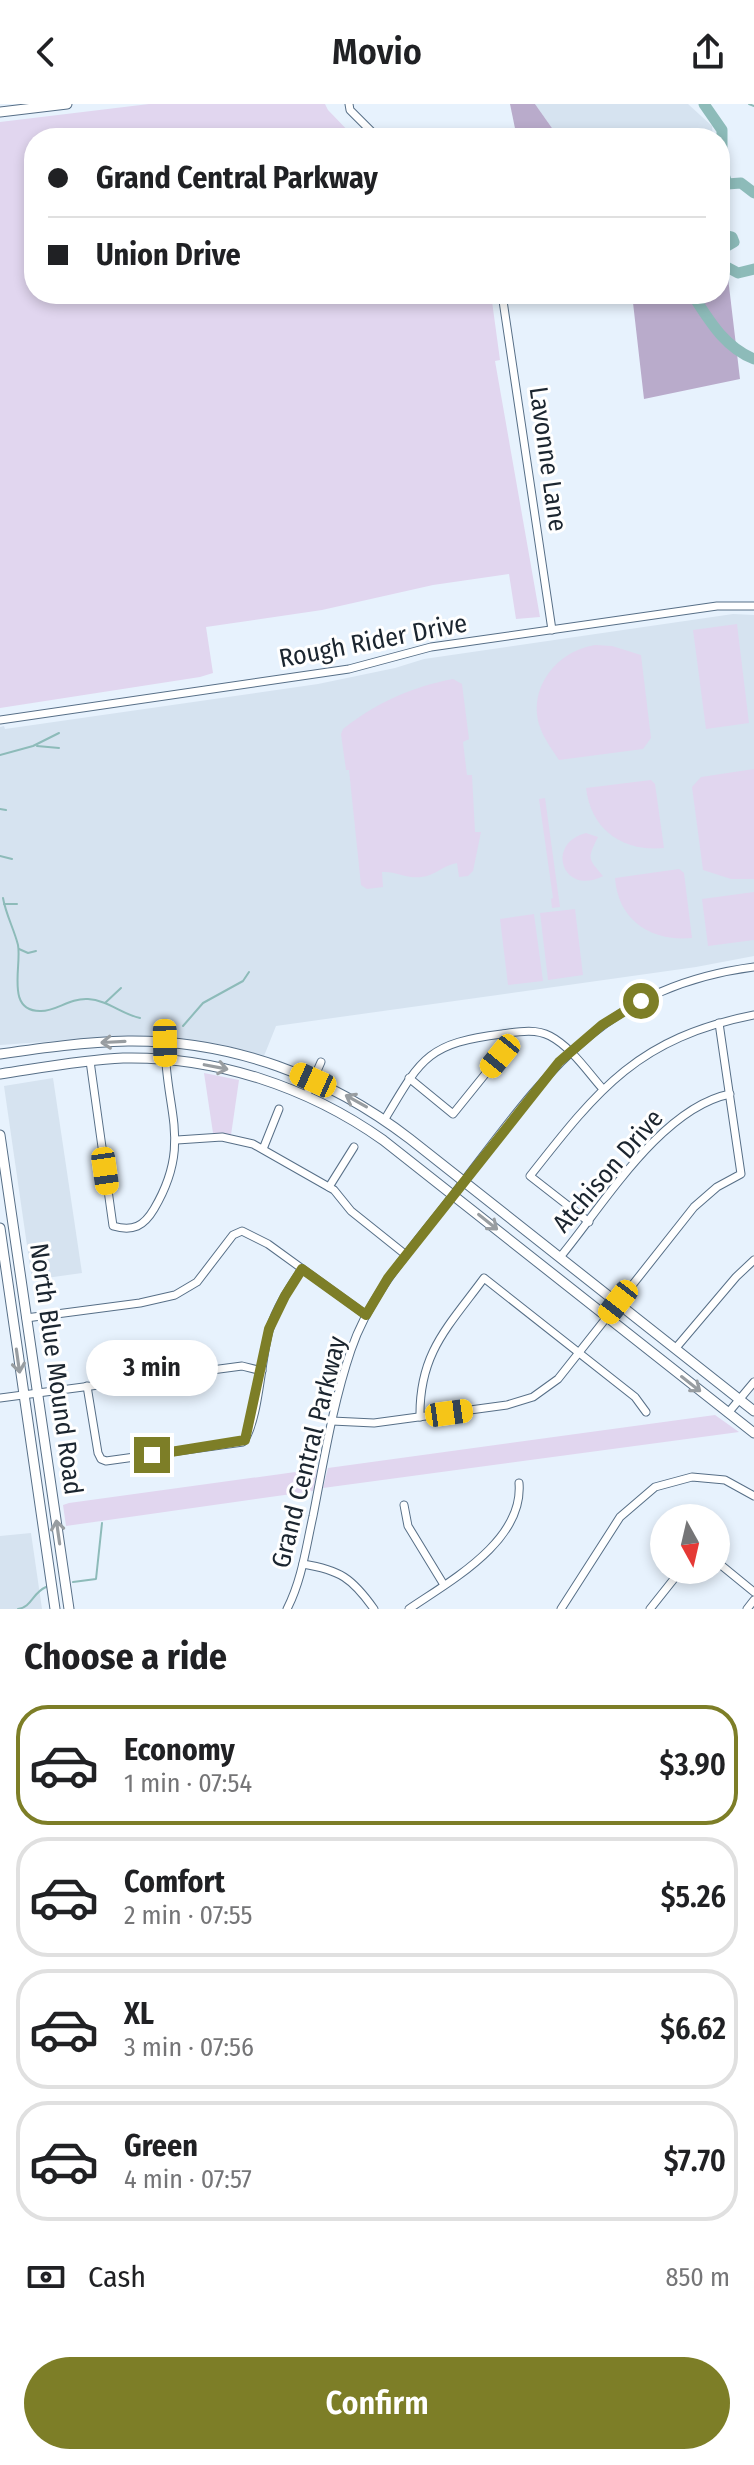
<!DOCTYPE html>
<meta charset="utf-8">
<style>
:root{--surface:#fff;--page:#f2f2f2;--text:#202124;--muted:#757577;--line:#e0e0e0;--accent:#7d7e27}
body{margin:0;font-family:"Fira Sans Condensed",sans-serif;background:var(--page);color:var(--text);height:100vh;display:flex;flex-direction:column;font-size:30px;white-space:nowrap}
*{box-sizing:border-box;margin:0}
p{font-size:26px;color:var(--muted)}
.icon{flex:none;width:44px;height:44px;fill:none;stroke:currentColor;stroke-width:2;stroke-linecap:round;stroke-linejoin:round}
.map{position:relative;height:1505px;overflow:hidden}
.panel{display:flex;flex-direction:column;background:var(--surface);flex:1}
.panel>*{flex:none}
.hud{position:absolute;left:24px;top:24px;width:706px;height:176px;border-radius:32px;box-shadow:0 4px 12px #0003;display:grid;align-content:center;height:176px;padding:0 24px;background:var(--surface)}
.needle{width:52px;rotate:172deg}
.controls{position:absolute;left:650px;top:1400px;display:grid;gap:16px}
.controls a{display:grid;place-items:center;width:80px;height:80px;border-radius:50%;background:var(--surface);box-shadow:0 4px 12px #0003;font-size:40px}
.end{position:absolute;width:36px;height:36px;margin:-18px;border:10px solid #7d7e27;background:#fff;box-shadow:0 0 0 4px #fff}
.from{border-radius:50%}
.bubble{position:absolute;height:56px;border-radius:28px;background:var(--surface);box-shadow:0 4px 12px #0003;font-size:26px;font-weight:600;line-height:56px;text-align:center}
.car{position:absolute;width:24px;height:48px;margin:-24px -12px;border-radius:10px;box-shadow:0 0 6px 2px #0007;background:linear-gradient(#f5c518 24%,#345 0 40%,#f5c518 0 76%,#345 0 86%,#f5c518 0)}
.hud b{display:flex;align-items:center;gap:28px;height:76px;font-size:30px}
.hud b+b{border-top:2px solid var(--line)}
.hud i{width:20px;height:20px;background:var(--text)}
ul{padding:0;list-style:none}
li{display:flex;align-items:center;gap:24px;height:120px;margin:0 16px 12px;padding:0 8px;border:4px solid var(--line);border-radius:32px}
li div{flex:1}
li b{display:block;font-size:30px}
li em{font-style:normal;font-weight:600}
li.active{border-color:var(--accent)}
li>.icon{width:72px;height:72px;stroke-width:1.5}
h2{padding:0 24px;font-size:36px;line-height:96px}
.pay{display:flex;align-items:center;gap:20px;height:88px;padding:0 24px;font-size:30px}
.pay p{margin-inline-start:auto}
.button{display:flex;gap:16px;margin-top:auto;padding:16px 24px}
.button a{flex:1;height:92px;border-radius:48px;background:var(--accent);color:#fff;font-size:32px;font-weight:600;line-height:92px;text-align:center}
header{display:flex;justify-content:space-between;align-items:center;height:104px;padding:0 24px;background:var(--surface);font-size:36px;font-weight:600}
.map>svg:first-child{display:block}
</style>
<header><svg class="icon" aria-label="back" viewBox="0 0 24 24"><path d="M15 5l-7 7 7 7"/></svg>Movio<svg class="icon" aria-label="share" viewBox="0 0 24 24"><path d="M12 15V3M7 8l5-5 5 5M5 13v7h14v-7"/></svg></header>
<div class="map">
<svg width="754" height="1505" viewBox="0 0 754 1505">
<rect width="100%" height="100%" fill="#e7f2fd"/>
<g fill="#d6e3f0">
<polygon points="535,0 688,0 712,22 713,34 559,34"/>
<polygon points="733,510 754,511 754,852 696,863 276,922 264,952 224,941 183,935 130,932 0,941 0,623 4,622 5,625 318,580 395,564 424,555"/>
<polygon points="53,974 82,1169 32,1176 4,982"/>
<polygon points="31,1429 42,1505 0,1505 0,1432"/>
</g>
<g fill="#e1d6ef">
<polygon points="149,0 325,0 328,6 355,34 34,34 34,190 491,190 500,256 495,257 540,513 516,515 509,470 433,481 322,506 206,523 213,569 200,573 0,604 0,18"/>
<polygon points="737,520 749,619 706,625 693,526"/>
<path d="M595,541L612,542L641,551L651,634L643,645L559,656C552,645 544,635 540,623C527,584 557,547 595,541Z"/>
<path d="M453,575L462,580L469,635L463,638L467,671H472L475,728H481L473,767L468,772L459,773L457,759C443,761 435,772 421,773C407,775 396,767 382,768L383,783L367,785L361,781L349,666H346L341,630L343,625C376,599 411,583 453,575Z"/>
<polygon points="754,665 754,775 731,775 703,766 692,683 701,673"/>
<path d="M651,676L655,680L664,744C623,748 591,726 586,684Z"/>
<polygon points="545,694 560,803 552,804 551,795 553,794 539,695"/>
<path d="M586,729L598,733C587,755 588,754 603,772C564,793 544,740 586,729Z"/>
<path d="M679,765L684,769L692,834C652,838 618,817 615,774Z"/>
<polygon points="754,788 754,836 708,842 702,795"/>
<polygon points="575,805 583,871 548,876 540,809"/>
<polygon points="534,810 543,877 508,881 500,815"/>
<polygon points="204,969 239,976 231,1031 213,1029"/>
<polygon points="715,1311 739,1328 323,1384 328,1364"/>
<polygon points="317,1365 313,1387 66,1422 63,1401 69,1399"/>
</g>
<g fill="#b9abcb">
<polygon points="510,0 535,0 559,34 517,34"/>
<polygon points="720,106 740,275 644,295 632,190 720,190"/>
</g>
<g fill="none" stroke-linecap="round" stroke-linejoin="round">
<g stroke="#8dbbb9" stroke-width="2">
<polyline points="749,0 754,2"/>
<polyline points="37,642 59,644"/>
<polyline points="0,651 33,642 59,629"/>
<polyline points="0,705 6,706"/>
<polyline points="0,752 12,755"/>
<path d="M3,794C6,811 14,825 18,841C22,862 5,908 41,907C57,907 69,894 88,895C107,896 122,910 140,914"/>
<polyline points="4,800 17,800"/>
<polyline points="19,845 28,849 36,847"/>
<polyline points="105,899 121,884"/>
<polyline points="183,922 203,899 243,877 249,868"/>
<polyline points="73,1478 96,1475 102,1419"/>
<path d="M18,1505C32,1503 32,1489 46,1483"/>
</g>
<g stroke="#8dbbb9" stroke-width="11">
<polyline points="704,0 722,26 722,64 727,80 741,79 754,89"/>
<polyline points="720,130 732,133 734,138 720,146"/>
<polyline points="720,150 723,161 738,169 754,165"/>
<path d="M692,190C709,216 724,243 754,255"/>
</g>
<g stroke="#576f87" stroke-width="9">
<g id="minor">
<polyline points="349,0 350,6 378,34"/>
<polyline points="502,190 552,526"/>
<polyline points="0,616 349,565 431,543 717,502 754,502"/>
<path d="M90,957L113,1122C133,1128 144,1122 154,1105C193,1039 165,1006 165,939"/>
<polyline points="409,974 453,1010 503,948 504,930"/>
<polyline points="306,992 321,958"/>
<path d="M385,1015C421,954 428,939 502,930C517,928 535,924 550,932C571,943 587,967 602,984"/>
<polyline points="177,1036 222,1033 253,1040 334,1086 351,1107 406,1151"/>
<polyline points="263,1045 279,1005"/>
<polyline points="329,1083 354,1043"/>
<path d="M589,1118L530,1072C599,984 638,934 754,911"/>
<path d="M561,1152C604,1100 661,1004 730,990"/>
<polyline points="26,1214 140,1199 175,1191 197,1178 233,1131 242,1127 268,1140 366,1211"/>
<polyline points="675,1245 736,1173 754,1156"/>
<path d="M87,1282L98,1349L101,1355L106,1357L243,1338C259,1318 261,1254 269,1227C276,1204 289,1184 302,1165"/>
<polyline points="0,1294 242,1262 262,1267"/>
<polyline points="728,1309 754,1278"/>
<path d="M420,1313C419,1249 448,1223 484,1174L635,1293L646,1308"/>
<polyline points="332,1317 374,1319 507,1301 533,1293 558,1275 694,1103 717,1083 741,1070 719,919"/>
<polyline points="404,1401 408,1422 444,1481"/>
<polyline points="716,1457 754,1488"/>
<path d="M303,1460C340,1466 352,1474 374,1505"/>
<path d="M287,1505C302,1476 306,1443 313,1412C324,1356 333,1299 351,1246C370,1190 411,1145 447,1099C538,982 594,884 754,863"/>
<path d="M409,1505C450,1477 524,1437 519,1379"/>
<polyline points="561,1505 620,1413 655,1383 692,1373 725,1376 754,1392"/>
<polyline points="650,1505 681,1466"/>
<polyline points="747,1505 754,1496"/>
</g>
</g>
<g stroke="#576f87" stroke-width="11">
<g id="major">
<polyline points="0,8 67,0"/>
<path d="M0,950C42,944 85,938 128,937C232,936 328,972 410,1035L754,1307"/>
<path d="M0,970C40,964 82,956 123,954C216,952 308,983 383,1036L754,1329"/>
<polyline points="0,1031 69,1505"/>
<polyline points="0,1124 55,1505"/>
</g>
</g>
<use href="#minor" stroke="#fff" stroke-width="7"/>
<use href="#major" stroke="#fff" stroke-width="9"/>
</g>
<defs><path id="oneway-shaft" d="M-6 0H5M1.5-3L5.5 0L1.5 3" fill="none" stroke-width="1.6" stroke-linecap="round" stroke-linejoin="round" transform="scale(2)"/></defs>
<g stroke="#989da1">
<use href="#oneway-shaft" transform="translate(113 938) rotate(177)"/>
<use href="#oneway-shaft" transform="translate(216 963) rotate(11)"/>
<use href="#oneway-shaft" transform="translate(356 997) rotate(-151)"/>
<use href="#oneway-shaft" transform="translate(488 1118) rotate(39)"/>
<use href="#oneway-shaft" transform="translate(18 1257) rotate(82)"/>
<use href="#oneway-shaft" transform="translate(691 1280) rotate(38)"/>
<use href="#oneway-shaft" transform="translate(58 1428) rotate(-98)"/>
</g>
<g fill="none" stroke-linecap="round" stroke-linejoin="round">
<polyline stroke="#7d7e27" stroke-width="10" points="152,1351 245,1336 269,1225 285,1192 302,1165 366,1211 388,1174 559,958 602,921 641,897"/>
</g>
<g text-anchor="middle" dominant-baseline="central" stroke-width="6" stroke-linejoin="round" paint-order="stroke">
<g font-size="26" fill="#1b252f" stroke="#fff">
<text transform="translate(548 355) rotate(82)">Lavonne Lane</text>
<text transform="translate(373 537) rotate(-11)">Rough Rider Drive</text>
<text transform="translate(608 1067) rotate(-49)">Atchison Drive</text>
<text transform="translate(56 1265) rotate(82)">North Blue Mound Road</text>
<text transform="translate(309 1348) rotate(-76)">Grand Central Parkway</text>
</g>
</g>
</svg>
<div class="controls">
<a><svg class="needle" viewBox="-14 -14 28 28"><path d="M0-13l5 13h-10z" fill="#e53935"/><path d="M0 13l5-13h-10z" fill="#757577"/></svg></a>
</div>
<i class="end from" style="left:641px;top:897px"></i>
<i class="end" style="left:152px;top:1351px"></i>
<div class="bubble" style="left:86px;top:1236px;width:132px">3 min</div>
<i class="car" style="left:165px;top:939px;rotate:179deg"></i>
<i class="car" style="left:500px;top:952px;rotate:219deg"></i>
<i class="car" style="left:313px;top:976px;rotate:294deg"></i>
<i class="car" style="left:105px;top:1067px;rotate:172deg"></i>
<i class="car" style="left:618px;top:1198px;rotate:218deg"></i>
<i class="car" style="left:449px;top:1309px;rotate:82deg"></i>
<div class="hud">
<b><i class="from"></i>Grand Central Parkway</b>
<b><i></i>Union Drive</b>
</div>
</div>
<section class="panel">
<h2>Choose a ride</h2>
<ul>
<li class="active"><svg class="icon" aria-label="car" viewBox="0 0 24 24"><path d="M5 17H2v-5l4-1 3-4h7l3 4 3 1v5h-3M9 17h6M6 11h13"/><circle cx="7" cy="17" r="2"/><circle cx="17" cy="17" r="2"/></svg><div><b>Economy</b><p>1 min · 07:54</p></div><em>$3.90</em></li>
<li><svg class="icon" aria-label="car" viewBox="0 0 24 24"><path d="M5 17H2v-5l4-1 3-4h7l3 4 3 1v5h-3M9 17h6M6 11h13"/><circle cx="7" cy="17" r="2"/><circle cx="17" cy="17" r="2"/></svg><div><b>Comfort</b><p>2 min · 07:55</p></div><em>$5.26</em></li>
<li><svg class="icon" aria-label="car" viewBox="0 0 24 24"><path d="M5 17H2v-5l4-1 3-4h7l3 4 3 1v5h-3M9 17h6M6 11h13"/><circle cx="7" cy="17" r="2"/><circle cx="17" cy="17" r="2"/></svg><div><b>XL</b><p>3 min · 07:56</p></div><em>$6.62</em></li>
<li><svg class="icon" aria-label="car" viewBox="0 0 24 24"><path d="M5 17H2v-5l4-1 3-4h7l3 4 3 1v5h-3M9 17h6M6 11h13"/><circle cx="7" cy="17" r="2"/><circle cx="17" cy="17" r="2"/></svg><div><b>Green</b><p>4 min · 07:57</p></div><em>$7.70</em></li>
</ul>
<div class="pay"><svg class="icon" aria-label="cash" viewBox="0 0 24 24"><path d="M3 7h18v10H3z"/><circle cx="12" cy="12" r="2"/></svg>Cash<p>850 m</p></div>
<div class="button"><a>Confirm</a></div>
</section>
